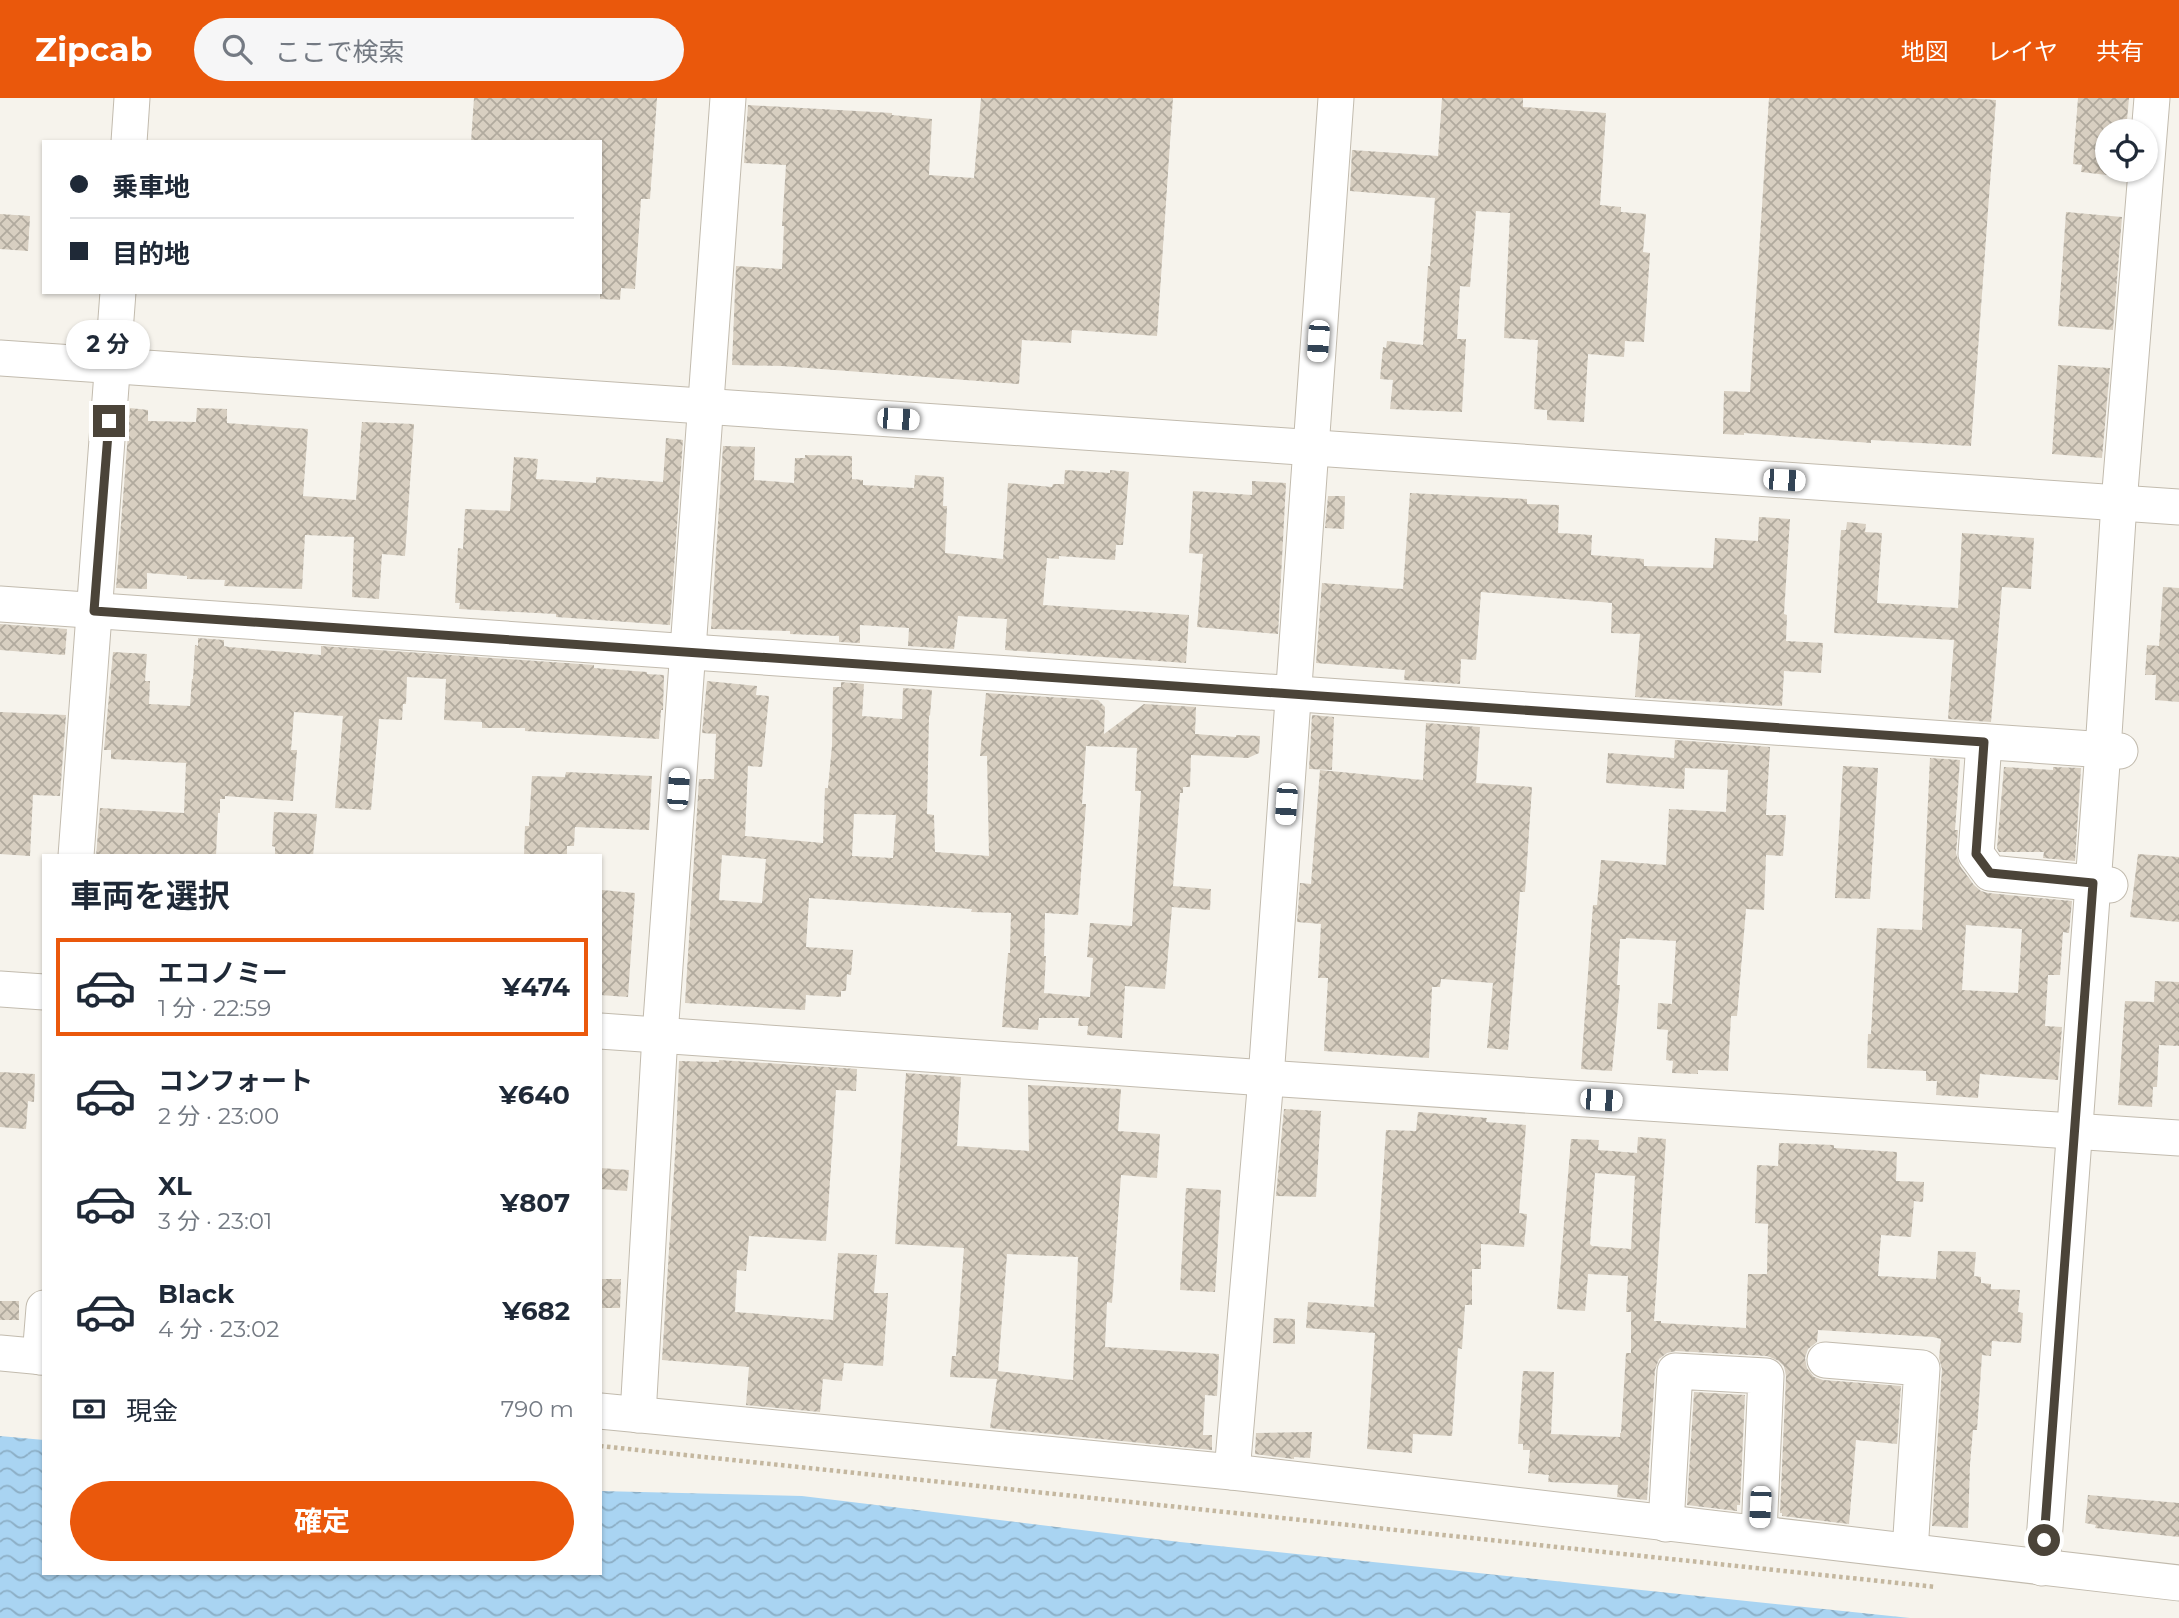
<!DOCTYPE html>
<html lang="ja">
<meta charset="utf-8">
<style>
:root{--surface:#fff;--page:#f6f6f7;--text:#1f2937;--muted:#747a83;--line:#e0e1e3;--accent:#ea580c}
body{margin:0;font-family:Montserrat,"Noto Sans JP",sans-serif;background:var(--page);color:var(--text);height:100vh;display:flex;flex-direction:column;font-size:26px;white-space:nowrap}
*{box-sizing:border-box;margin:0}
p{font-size:23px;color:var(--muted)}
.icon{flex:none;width:38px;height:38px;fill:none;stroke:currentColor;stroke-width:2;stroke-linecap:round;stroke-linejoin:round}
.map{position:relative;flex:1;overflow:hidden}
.side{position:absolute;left:42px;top:756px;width:560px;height:721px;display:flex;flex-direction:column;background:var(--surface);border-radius:0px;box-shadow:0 2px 5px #0004}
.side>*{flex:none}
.top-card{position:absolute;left:42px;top:42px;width:560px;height:154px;border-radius:0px;box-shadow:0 2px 5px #0004;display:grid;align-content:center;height:154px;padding:0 28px;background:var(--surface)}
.tools{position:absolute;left:2095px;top:21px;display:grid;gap:14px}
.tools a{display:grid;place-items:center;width:63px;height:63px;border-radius:50%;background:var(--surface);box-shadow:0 2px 5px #0004;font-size:35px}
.end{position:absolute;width:32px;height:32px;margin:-16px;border:9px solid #4b4439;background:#fff;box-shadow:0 0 0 4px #fff}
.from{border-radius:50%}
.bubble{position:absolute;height:49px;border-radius:24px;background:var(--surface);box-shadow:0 2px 5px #0004;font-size:23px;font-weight:700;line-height:49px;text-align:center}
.car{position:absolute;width:21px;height:42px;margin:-21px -10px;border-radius:9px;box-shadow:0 0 5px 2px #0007;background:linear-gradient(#fff 24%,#345 0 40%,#fff 0 76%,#345 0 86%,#fff 0)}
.top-card b{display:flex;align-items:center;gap:24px;height:66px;font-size:26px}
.top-card b+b{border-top:2px solid var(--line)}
.top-card i{width:18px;height:18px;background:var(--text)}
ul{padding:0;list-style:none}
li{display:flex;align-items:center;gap:21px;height:98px;margin:0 14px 10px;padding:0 14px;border:4px solid transparent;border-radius:0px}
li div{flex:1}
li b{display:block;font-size:26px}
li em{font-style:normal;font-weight:700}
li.on{border-color:var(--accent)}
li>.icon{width:63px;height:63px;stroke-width:1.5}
h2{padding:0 28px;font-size:32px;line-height:84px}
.pay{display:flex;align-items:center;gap:18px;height:77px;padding:0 28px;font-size:26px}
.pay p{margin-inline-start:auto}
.action{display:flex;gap:14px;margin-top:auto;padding:14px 28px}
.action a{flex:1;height:80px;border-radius:42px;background:var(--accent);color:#fff;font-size:28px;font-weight:700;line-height:80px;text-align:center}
header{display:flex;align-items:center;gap:42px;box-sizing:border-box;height:98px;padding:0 35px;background:var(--accent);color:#fff}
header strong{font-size:33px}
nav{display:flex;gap:38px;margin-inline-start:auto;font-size:24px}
.search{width:490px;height:63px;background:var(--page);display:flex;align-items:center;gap:18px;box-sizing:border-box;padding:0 24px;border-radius:38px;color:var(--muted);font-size:26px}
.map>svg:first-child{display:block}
</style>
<header>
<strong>Zipcab</strong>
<div class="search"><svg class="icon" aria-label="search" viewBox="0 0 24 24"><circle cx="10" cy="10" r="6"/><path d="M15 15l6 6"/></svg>ここで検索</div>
<nav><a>地図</a><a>レイヤ</a><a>共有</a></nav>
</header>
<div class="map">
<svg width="2179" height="1520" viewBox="0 0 2179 1520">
<defs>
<pattern id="water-waves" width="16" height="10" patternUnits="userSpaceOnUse" patternTransform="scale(1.75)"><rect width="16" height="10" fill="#a9d4f2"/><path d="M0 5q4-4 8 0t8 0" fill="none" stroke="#8caec5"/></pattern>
<pattern id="building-cross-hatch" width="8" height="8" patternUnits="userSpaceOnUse" patternTransform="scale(1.75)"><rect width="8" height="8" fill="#d8cfc1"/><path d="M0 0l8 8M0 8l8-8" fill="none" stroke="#b1aa9e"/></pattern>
</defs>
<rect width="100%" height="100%" fill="#f6f3ec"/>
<polygon fill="url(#water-waves)" points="0,1338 44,1342 44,1475 600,1475 600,1393 802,1398 1180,1444 1910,1520 0,1520"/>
<g fill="url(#building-cross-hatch)" fill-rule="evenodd">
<polygon points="474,0 657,0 650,101 641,101 635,191 621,190 620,202 600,201 600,44 471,44"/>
<polygon points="981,0 1173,0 1157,238 1072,232 1071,245 1022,242 1019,286 782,268 732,267 736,168 782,171 784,128 782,128 786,67 744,65 748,7 892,15 892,17 932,21 929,77 974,80"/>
<polygon points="1442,0 1523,0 1523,9 1606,15 1600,107 1621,109 1621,114 1646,116 1643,154 1650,155 1644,244 1625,243 1624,259 1588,256 1584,324 1547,322 1547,312 1534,311 1538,242 1504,240 1510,115 1476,113 1470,189 1460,188 1457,241 1466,241 1462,314 1390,311 1393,282 1380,281 1383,249 1386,250 1387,243 1423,247 1428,168 1430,168 1435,100 1350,93 1352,52 1438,58"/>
<polygon points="1769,0 1966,0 1996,2 1971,348 1871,342 1871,345 1744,335 1744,337 1723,336 1724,293 1750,294"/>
<polygon points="2078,0 2129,0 2126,33 2107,33 2107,77 2081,74 2082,67 2073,66"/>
<polygon points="2066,114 2122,119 2113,232 2058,228"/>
<polygon points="0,116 30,118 28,153 0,151"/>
<polygon points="2058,267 2110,270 2102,360 2052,356"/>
<polygon points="130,310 148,312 148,323 196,324 197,310 227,311 227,325 308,331 303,398 356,402 362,324 414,326 405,458 382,456 379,501 352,499 354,439 305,437 302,491 224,488 225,482 187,481 187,478 147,475 147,491 116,490"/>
<polygon points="666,340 683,342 670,527 556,519 556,516 459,511 460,505 455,505 458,450 463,451 465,411 510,413 514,359 538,361 536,381 596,385 596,379 663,384"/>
<polygon points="723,348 755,349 754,382 794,385 795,360 805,360 805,357 852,358 852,381 863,382 863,387 914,390 915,377 944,379 943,408 947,408 945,455 1003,461 1008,385 1052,389 1053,386 1064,386 1065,372 1110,375 1110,372 1129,374 1123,447 1116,447 1115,462 1059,458 1059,461 1047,460 1043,507 1189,517 1186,565 1005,552 1007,521 958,518 954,551 908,548 909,530 860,527 860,545 839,544 839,538 790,536 790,533 711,531"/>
<polygon points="1252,383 1286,385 1278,536 1197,529 1203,456 1189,455 1193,393 1252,397"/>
<polygon points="1410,395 1527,401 1527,406 1559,407 1558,435 1592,437 1591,457 1644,461 1644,468 1713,470 1715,440 1758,443 1759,419 1790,421 1784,516 1787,517 1786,543 1823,545 1821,575 1784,573 1782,608 1635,599 1640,536 1611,535 1612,505 1481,494 1476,562 1461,561 1460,586 1404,582 1405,572 1316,565 1322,485 1403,491"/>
<polygon points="1328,398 1345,398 1344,431 1325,430"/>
<polygon points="1847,424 1866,426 1865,434 1882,435 1877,505 1958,510 1962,435 2034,440 2031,491 2002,489 1991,624 1948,621 1954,542 1834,535 1841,432 1846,432"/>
<polygon points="2163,489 2179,490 2179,604 2155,602 2156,577 2145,577 2147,547 2159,548"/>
<polygon points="0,526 67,531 65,557 0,552"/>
<polygon points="198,540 224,542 224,548 229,549 321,557 321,548 594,567 594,570 647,574 647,576 664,577 663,612 661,612 659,641 525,633 525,630 482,630 482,624 444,622 446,581 407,579 406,606 403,606 402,622 379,621 371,712 335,710 343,618 294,614 291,652 297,652 293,703 225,698 225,701 220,701 220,715 218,715 216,758 96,758 100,710 184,715 186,665 111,661 111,652 104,652 113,554 147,556 145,583 150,583 149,606 190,608 192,581 193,581 195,547 198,548"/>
<path d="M707,583L757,588L756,597L769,598L762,669L748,668L745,738L823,745L825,690H828L832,648L833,589H841V584L864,586L862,618L902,621L903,590L932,592L930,618L929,617L927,716L934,717L935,754L989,758L987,658H980L986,595L1098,602L1105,609L1104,636L1144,606L1196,609L1195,636L1236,639V637L1260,638L1259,655L1248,660L1191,657L1190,689H1183V695H1180L1173,788L1211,791L1210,812L1172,809L1165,891L1125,888L1122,940L1087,937L1088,928H1078L1079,920H1039L1038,932L1002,929L1008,855H1010L1011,815L971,814L972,811L809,800L806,849L853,852L851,877L847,876L846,893H841V899L806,897L805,912L685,905L699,681H714L716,636L702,635ZM1086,648L1137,650L1135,693H1141L1132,828L1090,825L1087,859L1093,860L1090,899L1044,895L1046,858H1044L1045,815L1078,817L1086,706H1082ZM854,716L896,717L893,760L852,758ZM722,757L766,761L762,805L719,802Z"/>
<polygon points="0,614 66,617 60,698 33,697 30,758 0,756"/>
<polygon points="1312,617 1334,619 1332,672 1309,671"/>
<polygon points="1426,625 1480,629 1476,685 1532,689 1525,794 1520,794 1508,952 1487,950 1493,885 1441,881 1440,889 1432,889 1429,960 1324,953 1328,880 1318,880 1321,826 1297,824 1300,785 1311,786 1320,672 1423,682"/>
<polygon points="1675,642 1770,649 1766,717 1786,717 1783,758 1766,757 1764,812 1746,811 1737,918 1731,918 1728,973 1698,972 1698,976 1672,975 1673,963 1666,962 1668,932 1657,931 1658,905 1672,906 1676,843 1626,840 1626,841 1620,841 1617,887 1620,887 1612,973 1581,971 1593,807 1597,807 1601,762 1666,767 1669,711 1726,714 1728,672 1685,670 1684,691 1606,685 1608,655 1674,660"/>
<path d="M1930,660L1960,662L1955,732H1958L1956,755L1960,768L1974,787L1981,793L1988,795L2072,803L2069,835L2063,834L2060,877H2048L2045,928L2062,929L2058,982L1980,976L1978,1000L1936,997L1937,983H1926V973L1867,970L1868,936H1871L1877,830L1922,832ZM1966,827L2022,831L2018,895L1962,892Z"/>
<polygon points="1843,668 1878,670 1870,801 1835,800"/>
<polygon points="2004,669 2053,672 2053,669 2081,670 2075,763 2043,760 2044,754 1999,754 1997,750"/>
<polygon points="566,674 652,678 649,732 575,729 574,748 567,748 567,758 524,758 525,728 529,728 532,678 565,679"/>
<polygon points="274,714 317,716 313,758 275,758 275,749 272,748"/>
<polygon points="2138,756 2179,759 2179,824 2130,819"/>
<polygon points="602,792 635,795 628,899 600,897"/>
<polygon points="2155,883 2179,884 2179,948 2159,947 2157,989 2153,989 2152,1009 2118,1007 2125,903 2154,904"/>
<polygon points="719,962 857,971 856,993 836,992 826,1143 749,1138 746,1173 737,1172 735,1214 833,1222 838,1155 877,1157 874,1195 888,1195 883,1268 844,1265 842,1283 823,1281 820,1314 746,1307 749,1269 662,1262 676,1042 679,963 719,964"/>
<polygon points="0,974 35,976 34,1004 28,1003 26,1031 0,1029"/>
<path d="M906,975L961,979L957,1048L1029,1053L1028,987L1121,991L1118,1033L1160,1036L1157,1080L1121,1077L1112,1205L1107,1204L1105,1249L1219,1256L1217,1298L1205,1297L1203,1337H1212V1352L990,1330L997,1281L950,1279L952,1258H956L964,1150L895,1146ZM1007,1156L1078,1159L1073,1282L998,1273Z"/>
<polygon points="1284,1011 1321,1013 1316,1099 1276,1098"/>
<polygon points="1418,1014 1487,1020 1486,1024 1526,1027 1519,1115 1527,1116 1524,1149 1481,1146 1481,1171 1472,1171 1472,1207 1465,1207 1462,1251 1458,1250 1452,1338 1413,1336 1412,1355 1367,1351 1375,1235 1306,1230 1308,1204 1374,1209 1386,1032 1416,1033"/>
<path d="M1638,1039L1666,1041L1654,1223H1661V1225L1746,1230L1748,1176H1767L1768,1126L1755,1125L1757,1067L1778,1068L1779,1045L1834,1047V1050L1897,1054L1896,1083L1924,1084L1923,1104L1914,1103L1911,1139L1881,1137L1878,1178L1936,1181L1938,1153L1976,1154L1974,1178L1981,1179V1185L1991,1186V1191L2020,1192L2018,1214L2023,1215L2021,1245L1992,1243L1991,1258L1982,1257L1977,1332H1973L1970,1366L1968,1430L1932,1428L1942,1271L1939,1260L1941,1241L1933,1239L1818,1232L1817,1244L1808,1251L1805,1260L1807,1270L1814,1279L1823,1282L1901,1288L1897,1346L1856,1342L1849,1426L1782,1418V1415H1780L1786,1278L1784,1268L1777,1262L1767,1258L1676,1253L1667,1255L1659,1261L1655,1272L1647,1402L1617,1399L1618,1387L1548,1384L1549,1377L1528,1375L1530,1352H1523V1346H1518L1523,1273L1554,1274L1551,1336L1620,1339V1335H1621L1626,1255H1631V1214H1626L1628,1178L1588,1176L1585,1213L1557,1211L1571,1041L1599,1042L1598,1052L1637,1055ZM1595,1075L1635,1078L1631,1151L1592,1148L1590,1146Z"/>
<polygon points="600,1070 629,1072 627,1093 600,1091"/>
<polygon points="1186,1090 1221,1092 1215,1194 1180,1192"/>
<polygon points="600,1181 621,1181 620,1210 600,1210"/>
<rect x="0" y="1203" width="19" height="19"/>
<polygon points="1274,1220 1295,1221 1295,1246 1273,1245"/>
<polygon points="1694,1294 1745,1297 1740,1407 1737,1407 1737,1413 1687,1407"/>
<polygon points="1312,1334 1310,1360 1294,1359 1294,1361 1255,1356 1256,1335"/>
<polygon points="2088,1397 2179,1405 2179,1439 2095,1430 2096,1427 2085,1425"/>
</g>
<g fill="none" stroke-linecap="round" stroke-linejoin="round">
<g stroke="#c2bbae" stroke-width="37">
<g id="minor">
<polyline points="129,44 132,0"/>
<polyline points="0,260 2179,409"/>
<polyline points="0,506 2120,653"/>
<polyline points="1984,644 1976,756 1990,775 2110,787"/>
<polyline points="76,758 118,194"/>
<polyline points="0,891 44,894"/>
<polyline points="600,933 1266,980 2179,1040"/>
<polyline points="0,1255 44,1259"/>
<polyline points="40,1259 44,1210"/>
<polyline points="1825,1262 1922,1270 1910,1453"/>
<polyline points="600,1313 1232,1374 2179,1485"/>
<polyline points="638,1317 660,937 728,0"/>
<polyline points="1232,1374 1266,980 1336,0"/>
<polyline points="1666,1426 1675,1273 1766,1278 1759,1435"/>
<polyline points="2042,1470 2103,652 2119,405 2152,0"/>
</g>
</g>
<polyline stroke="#c4b79f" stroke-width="4.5" stroke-dasharray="3.5 3.5" stroke-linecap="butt" points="600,1348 1936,1489"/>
<use href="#minor" stroke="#fff" stroke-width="35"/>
</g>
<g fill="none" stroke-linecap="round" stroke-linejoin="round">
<polyline stroke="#4b4439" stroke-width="9" points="109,323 94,513 1984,644 1976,756 1990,775 2093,785 2044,1442"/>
</g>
</svg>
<div class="tools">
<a><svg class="icon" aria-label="locate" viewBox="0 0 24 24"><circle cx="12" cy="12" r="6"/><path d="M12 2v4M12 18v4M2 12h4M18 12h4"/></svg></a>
</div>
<i class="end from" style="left:2044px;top:1442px"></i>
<i class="end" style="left:109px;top:323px"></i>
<div class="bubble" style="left:66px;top:222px;width:84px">2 分</div>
<i class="car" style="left:1318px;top:243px;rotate:184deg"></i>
<i class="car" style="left:898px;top:321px;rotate:94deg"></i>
<i class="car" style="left:1784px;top:382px;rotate:94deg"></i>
<i class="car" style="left:678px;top:691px;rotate:4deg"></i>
<i class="car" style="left:1286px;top:706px;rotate:184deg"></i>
<i class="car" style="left:1601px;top:1002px;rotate:94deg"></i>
<i class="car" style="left:1760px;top:1409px;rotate:183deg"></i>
<div class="top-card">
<b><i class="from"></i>乗車地</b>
<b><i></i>目的地</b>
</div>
<section class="side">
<h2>車両を選択</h2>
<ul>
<li class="on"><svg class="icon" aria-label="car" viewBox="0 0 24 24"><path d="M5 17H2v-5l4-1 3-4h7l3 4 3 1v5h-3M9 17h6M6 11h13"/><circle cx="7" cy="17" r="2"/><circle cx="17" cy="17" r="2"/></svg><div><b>エコノミー</b><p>1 分 · 22:59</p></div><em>¥474</em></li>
<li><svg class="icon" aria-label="car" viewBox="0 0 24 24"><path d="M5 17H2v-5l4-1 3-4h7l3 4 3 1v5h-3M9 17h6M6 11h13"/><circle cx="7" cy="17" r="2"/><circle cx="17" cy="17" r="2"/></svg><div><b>コンフォート</b><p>2 分 · 23:00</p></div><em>¥640</em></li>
<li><svg class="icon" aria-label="car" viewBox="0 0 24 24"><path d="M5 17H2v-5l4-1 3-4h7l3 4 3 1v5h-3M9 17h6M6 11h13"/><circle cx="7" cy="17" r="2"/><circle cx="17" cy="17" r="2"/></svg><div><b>XL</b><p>3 分 · 23:01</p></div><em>¥807</em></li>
<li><svg class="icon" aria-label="car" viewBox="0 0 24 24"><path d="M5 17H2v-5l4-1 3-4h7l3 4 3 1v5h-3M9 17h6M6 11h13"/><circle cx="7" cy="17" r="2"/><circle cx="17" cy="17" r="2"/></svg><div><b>Black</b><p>4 分 · 23:02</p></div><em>¥682</em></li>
</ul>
<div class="pay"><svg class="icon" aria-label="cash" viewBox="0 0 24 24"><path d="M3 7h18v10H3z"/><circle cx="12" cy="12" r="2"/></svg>現金<p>790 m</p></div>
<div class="action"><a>確定</a></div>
</section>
</div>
